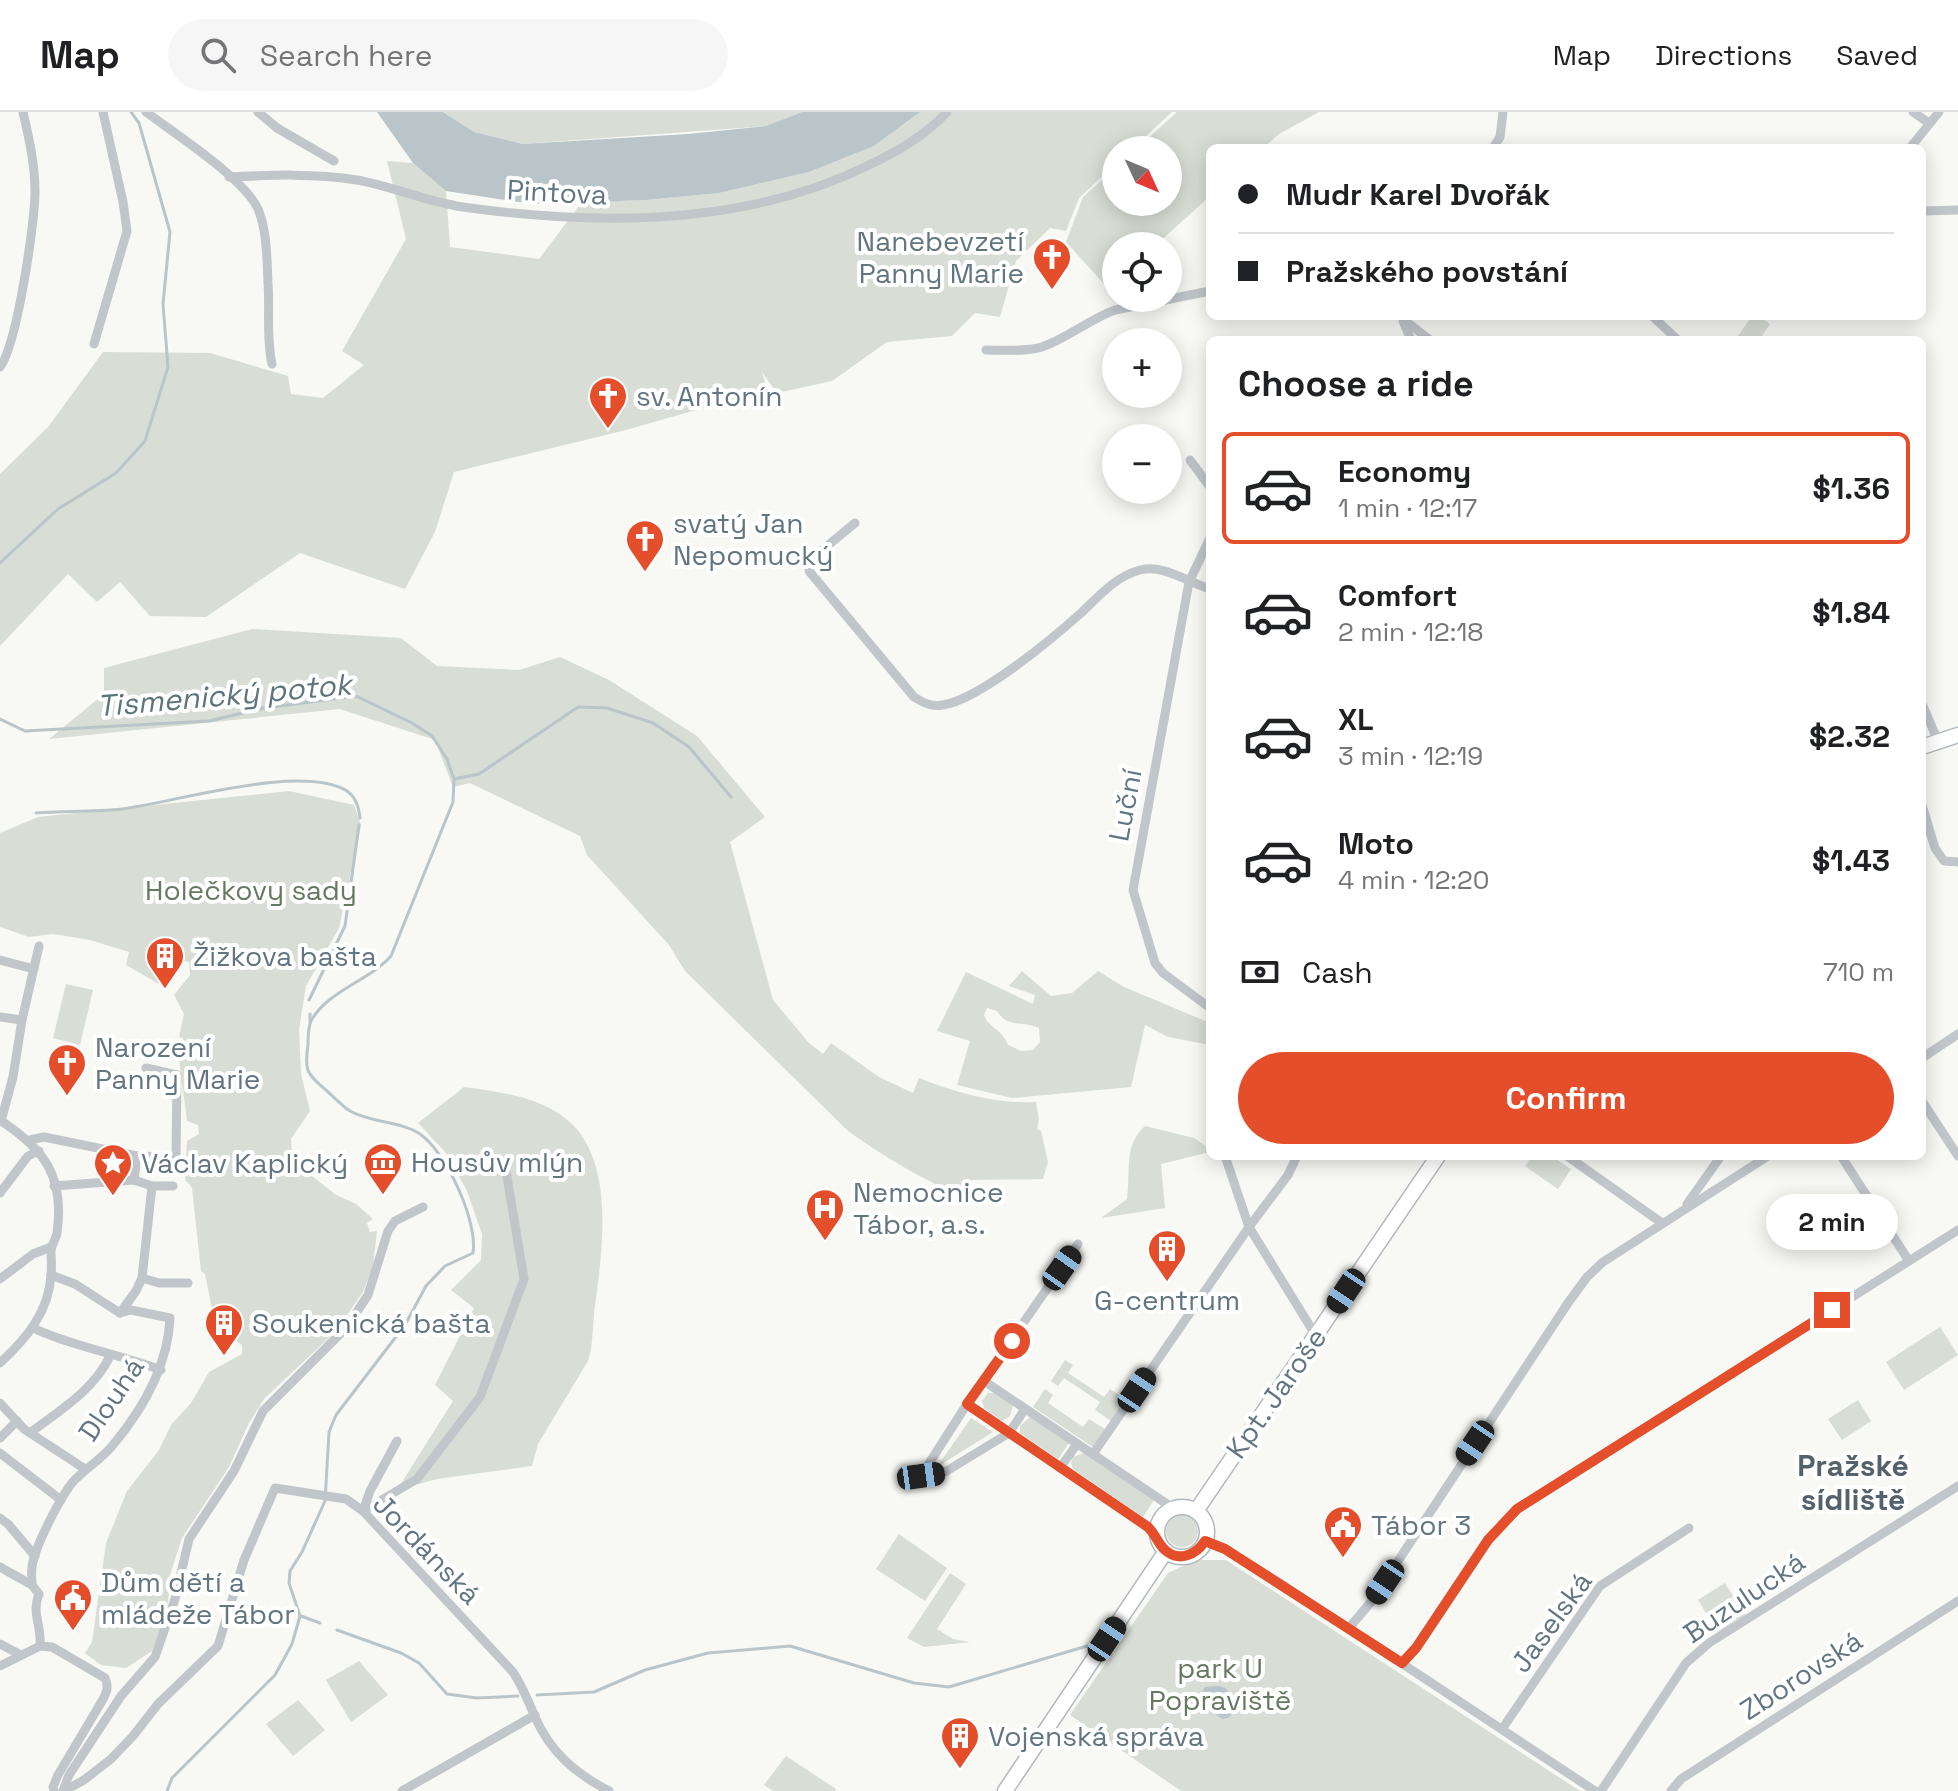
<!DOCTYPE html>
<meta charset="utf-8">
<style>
:root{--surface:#fff;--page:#f6f6f6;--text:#202124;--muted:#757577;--line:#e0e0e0;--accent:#e44e2a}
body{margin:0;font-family:"Space Grotesk",sans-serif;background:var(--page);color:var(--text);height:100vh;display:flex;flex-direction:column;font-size:30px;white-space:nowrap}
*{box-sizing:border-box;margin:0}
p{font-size:26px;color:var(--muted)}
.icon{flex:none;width:44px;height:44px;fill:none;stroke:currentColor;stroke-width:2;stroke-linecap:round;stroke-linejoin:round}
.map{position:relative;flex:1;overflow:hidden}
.side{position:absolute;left:1206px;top:224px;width:720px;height:824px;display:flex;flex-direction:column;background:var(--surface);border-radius:12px;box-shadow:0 4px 20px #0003}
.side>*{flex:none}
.guide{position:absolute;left:1206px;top:32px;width:720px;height:176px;border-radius:12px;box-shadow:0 4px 20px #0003;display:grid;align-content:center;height:176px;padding:0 32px;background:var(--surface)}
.needle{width:52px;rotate:134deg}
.controls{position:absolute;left:1102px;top:24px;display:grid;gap:16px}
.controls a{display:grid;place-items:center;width:80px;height:80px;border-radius:50%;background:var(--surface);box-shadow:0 4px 20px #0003;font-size:40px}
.end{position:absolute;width:36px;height:36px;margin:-18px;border:10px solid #e44e2a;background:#fff;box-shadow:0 0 0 4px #fff}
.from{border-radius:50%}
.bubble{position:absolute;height:56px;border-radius:28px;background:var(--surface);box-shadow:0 4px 20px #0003;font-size:26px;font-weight:700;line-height:56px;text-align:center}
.car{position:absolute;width:24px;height:48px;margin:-24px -12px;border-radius:10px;box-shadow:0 0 6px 2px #0007;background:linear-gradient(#222 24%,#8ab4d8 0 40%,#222 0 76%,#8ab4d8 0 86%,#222 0)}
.guide b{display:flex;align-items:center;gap:28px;height:76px;font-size:30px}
.guide b+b{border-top:2px solid var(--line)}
.guide i{width:20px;height:20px;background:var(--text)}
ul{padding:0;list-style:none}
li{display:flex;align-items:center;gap:24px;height:112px;margin:0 16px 12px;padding:0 16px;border:4px solid transparent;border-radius:12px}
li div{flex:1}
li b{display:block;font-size:30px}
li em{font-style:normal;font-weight:700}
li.selected{border-color:var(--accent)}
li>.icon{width:72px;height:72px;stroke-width:1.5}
h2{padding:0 32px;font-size:36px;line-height:96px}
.pay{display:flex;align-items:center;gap:20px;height:88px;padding:0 32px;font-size:30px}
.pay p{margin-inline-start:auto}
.action{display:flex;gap:16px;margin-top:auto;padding:16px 32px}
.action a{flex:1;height:92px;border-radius:48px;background:var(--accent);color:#fff;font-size:32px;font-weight:700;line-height:92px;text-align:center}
header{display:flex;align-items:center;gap:48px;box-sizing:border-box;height:112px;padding:0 40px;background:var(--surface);border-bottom:2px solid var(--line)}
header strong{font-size:38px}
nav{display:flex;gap:44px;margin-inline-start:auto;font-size:28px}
.search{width:560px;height:72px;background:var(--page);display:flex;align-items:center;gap:20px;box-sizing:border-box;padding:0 28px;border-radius:44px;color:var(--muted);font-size:30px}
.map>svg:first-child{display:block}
</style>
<header>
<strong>Map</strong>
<div class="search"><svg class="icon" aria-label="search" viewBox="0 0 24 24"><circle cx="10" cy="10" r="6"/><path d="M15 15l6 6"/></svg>Search here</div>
<nav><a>Map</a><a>Directions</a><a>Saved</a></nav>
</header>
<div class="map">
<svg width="1958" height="1679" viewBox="0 0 1958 1679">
<rect width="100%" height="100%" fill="#f8f8f5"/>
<g fill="#d8ddd5" fill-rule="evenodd">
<polygon points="443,0 802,0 766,14 523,32 474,20"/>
<polygon points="920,0 1172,0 1131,38 1116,38 1116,52 1079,86 1066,119 1050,116 1016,149 1000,205 975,201 952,224 887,230 832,269 777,281 762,260 767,278 622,319 454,360 435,420 405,477 300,441 206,505 150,504 120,470 97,490 68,462 0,534 0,362 48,315 103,240 210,241 288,264 291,282 323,286 364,253 342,239 406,127 387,49 413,51 446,79 450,135 539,147 582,90 646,88 719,81 809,60 874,34"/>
<polygon points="1177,0 1319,0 1279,22 1263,36 1210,36 1210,84 1155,134 1116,134 1116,169 1110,174 1104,172 1066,130 1083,85 1116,55 1116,90 1168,90 1168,38 1135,38"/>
<polygon points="1752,204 1758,204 1770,212 1759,228 1735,228"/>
<path d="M252,517L401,526L437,554L519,558L560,545L609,568L697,624L765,705L730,730L773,888L808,930L823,942L831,931L879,965L913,981L919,966C957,981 995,992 1036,990L1039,1007L1037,1017L1041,1019L1048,1050L1043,1067L972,1068L968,1086C925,1070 885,1045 848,1019L685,859L669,833L587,743L580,724L470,671L453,675L435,628L340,597L49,627L104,582V556Z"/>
<polygon points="289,679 354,693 361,713 339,816 306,874 299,917 301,962 310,999 291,1027 292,1040 312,1064 336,1083 356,1092 373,1107 367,1111 370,1120 377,1119 373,1154 363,1180 335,1220 264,1287 249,1311 229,1355 182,1426 170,1463 167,1502 152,1539 126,1556 101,1553 85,1541 92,1530 106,1431 127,1379 159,1338 171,1313 191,1291 209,1260 242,1242 242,1233 235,1228 219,1232 205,1162 201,1159 192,1076 185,1067 187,1029 199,1022 198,1013 187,1009 179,947 183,926 179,925 184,902 174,883 190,863 189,850 175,847 159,872 126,853 129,840 90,828 53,822 29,825 0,815 0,721 38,705"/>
<path d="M1022,859L1051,884L1072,881L1098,859L1124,875L1210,911V933L1168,925L1145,913L1131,975L1012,986L957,973L970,929L937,919L966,860L1033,892L1035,883L1009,874ZM987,896L997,899C1008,917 1022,908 1039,916L1040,930L1033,938L1021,939L1008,933C1001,915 989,917 984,903Z"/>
<polygon points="66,872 93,878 80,933 53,926"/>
<path d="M464,975C500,980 544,985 572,1012C615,1055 602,1140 595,1194C592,1213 594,1230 588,1249L538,1332L532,1354L437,1367L397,1378L453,1289L435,1273L474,1196L451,1178L481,1148L482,1122L467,1079L446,1041L418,1011Z"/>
<path d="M1145,1014L1194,1026L1209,1036L1210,1040L1161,1052L1165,1096L1101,1106L1127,1087C1131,1059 1123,1034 1145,1014Z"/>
<polygon points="1532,1044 1551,1044 1571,1057 1558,1077 1525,1054"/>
<polygon points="1940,1215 1958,1243 1904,1278 1886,1250"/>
<polygon points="1065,1248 1073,1253 1068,1261 1104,1285 1110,1277 1125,1287 1111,1309 1095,1298 1100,1290 1064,1266 1058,1274 1051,1269"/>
<polygon points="1045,1277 1053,1283 1048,1291 1083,1315 1089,1307 1105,1317 1093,1335 1033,1295"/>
<polygon points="988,1281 995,1281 1013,1293 1010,1304 1002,1309 984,1296 982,1289"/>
<polygon points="1858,1288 1871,1309 1842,1328 1828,1307"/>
<polygon points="1030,1305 1069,1331 1058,1347 1020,1321 1020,1314"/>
<polygon points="971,1306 993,1320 937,1355"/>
<polygon points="1084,1341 1154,1388 1143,1405 1073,1357 1071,1351 1073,1345"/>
<circle cx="1182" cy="1419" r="16"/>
<polygon points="899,1422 947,1456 925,1489 876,1457"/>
<polygon points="1196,1448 1226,1448 1580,1679 1181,1679 1070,1603 1168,1461"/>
<polygon points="950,1461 966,1472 937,1517 953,1527 970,1530 924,1535 907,1526"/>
<polygon points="1725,1471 1745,1503 1718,1520 1698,1488"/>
<polygon points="359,1549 388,1583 351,1610 326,1568"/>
<polygon points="298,1588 325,1618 293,1644 266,1612"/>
<polygon points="786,1644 836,1677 835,1679 773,1679 764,1673"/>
</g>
<g fill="#b9c5c9">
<polygon points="377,0 443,0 474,20 523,32 688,22 766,14 802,0 920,0 874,34 809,60 719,81 646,88 532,92 446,79 413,51"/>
<polygon points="1205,1575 1219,1574 1227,1577 1229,1584 1227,1593 1232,1602 1228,1606 1222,1607 1211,1599 1200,1596 1198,1586"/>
</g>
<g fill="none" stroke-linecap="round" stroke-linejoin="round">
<g stroke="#b9c5c9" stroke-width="3">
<polyline points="0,451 58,397 116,361 145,329 168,255 163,192 170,120 139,11 131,0"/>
<path d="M0,607L25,619L209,609L264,596L356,584L412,611L432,624L447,647L454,667L453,690L391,844C369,869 327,879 311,909C308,915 308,926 308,933C304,959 307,962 327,979C334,985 342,994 350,999C371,1011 400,1009 420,1022C446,1040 478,1109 473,1141L445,1154L426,1174L405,1213L336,1303L329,1320L325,1389L302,1440L290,1459L289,1471L300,1504L292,1532L275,1563L172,1666L167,1679"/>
<polyline points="454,667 479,662 578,595 607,596 653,611 689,635 731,685"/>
<path d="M36,701C64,699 94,700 122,697C176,690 302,651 347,679C356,685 359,696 360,706"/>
<polyline points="309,888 345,814 359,713"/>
<polyline points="310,902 310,910"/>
<polyline points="301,1504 320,1511"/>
<polyline points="337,1518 401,1541 419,1551 447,1582 477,1586 518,1584"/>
<polyline points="537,1583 594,1580 645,1558 708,1541 790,1534 914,1571 949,1575 1087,1534"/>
</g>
<g stroke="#b1b8bd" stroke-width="17">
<g id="secondary">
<polyline points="1922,635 1958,623"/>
<circle cx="1182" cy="1420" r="25"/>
<polyline points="1196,1399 1438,1044"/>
<polyline points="1005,1679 1166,1439"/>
</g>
</g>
<g stroke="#c1c6ca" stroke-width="9">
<path d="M146,0C174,21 245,67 258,97C267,118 267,148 268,171C270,198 266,225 272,252"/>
<polyline points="258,0 277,16 334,49"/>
<polyline points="1913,0 1929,11"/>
<polyline points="1493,36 1500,25 1503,0"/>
<polyline points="1910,36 1939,0"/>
<path d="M229,65C272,63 314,61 357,68C392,74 427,90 463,95C596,114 745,114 867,54C897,40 925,24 947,0"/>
<polyline points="1922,99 1958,98"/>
<polyline points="1652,204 1678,228"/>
<polyline points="1403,207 1430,228"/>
<polyline points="1403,209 1411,228"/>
<polyline points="94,232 127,119 123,90 103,0"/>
<path d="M986,238C1005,238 1024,240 1042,235C1068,226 1090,207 1115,198L1210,179"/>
<path d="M0,255C17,233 35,110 35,80C35,52 29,26 23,0"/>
<polyline points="1190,348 1210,375"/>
<path d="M855,411L809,449V459L914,585C924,591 931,595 943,593C980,587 1052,527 1081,501C1098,485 1116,464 1140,458C1163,452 1188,470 1210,477"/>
<polyline points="1210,426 1189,470 1133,778 1155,851 1163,861 1210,896"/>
<polyline points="1922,592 1938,629"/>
<polyline points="1922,693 1935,736 1944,749 1958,750"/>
<polyline points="0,848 34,857"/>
<polyline points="0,905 22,908"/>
<polyline points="1922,946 1958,922"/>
<polyline points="1922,989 1958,1044"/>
<path d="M0,1008C44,1037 65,1064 57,1121C56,1127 52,1132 51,1138C51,1146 52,1155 51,1163C49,1200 26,1227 0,1251"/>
<polyline points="1,1009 13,965 22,908 39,834"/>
<polyline points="30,1028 44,1025 137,1044 134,1068"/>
<polyline points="137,1044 176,1045 177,963 146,956"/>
<polyline points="1225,1044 1249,1115 1316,1224"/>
<polyline points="1567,1044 1662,1111"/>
<polyline points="1841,1044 1909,1149"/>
<polyline points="54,1074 134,1068 152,1074 173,1074"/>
<polyline points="0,1081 28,1044 39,1039"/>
<polyline points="1687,1092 1721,1044"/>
<polyline points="51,1163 75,1172 120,1201"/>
<polyline points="142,1166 159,1171 188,1171"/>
<polyline points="0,1167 33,1142 51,1135"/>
<polyline points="120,1201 136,1179 142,1166 152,1074"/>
<path d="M33,1216C74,1235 119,1242 161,1258"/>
<polyline points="984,1269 1173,1396"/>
<polyline points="0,1291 24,1317 85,1357"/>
<polyline points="967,1292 1148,1415 1157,1424"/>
<path d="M30,1321C60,1298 93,1279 110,1244"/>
<polyline points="0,1326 17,1309"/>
<polyline points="0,1341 61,1388"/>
<polyline points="1093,1342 1249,1115 1288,1063 1297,1044"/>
<polyline points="1060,1356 1077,1332"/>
<polyline points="921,1364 967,1292 1078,1132"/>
<polyline points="921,1364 945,1360 1009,1321 1025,1297"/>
<polyline points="363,1399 417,1367 480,1285 524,1167 505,1053"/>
<polyline points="363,1399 370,1379 397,1329"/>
<polyline points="0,1406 8,1412 35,1444"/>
<polyline points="1205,1429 1225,1437 1280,1471 1595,1679"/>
<path d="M0,1455L32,1473L39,1482C31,1501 42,1514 40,1534"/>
<path d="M32,1473C32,1467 31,1461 32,1455C34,1436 60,1386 72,1371C84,1357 101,1348 113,1333C143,1297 168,1253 170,1206L131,1198L120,1201"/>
<polyline points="1349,1516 1371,1490 1568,1191 1587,1165 1603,1150 1768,1044"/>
<polyline points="0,1532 21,1543"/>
<polyline points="1402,1551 1416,1536 1488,1428 1517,1397 1958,1118"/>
<path d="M0,1554L40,1534L52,1535L105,1566C109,1575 107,1580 102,1589L58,1663L53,1675L54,1679"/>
<polyline points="1502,1617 1600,1474 1689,1416"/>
<polyline points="63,1679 69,1663 121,1584 155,1545 175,1487 189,1427 234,1359 263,1299 346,1216 368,1183 388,1119 395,1109 423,1095"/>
<path d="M64,1679L84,1668L111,1647L133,1624L158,1592L218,1534L244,1448L275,1376L346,1387L363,1399L513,1560C523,1575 528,1589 535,1605C551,1641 575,1661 609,1679"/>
<polyline points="402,1679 535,1603"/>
<polyline points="1601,1679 1686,1551 1709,1531 1958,1374"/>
<polyline points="1671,1679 1681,1667 1958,1489"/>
</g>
<use href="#secondary" stroke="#fff" stroke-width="14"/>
</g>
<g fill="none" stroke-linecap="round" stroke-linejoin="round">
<path stroke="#e44e2a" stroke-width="10" d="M1012,1229L967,1292L1148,1415C1155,1422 1158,1431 1164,1437C1178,1451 1196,1443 1205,1429L1225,1437L1402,1551L1416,1536L1488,1428L1517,1397L1832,1198"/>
</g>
<defs>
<g id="church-pin" transform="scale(2)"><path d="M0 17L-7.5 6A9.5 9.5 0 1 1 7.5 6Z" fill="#e44e2a" stroke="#fff"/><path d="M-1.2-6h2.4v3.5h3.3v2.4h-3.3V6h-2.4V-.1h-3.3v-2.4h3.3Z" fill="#fff"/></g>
<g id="building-pin" transform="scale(2)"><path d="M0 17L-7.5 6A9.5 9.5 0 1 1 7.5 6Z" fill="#e44e2a" stroke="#fff"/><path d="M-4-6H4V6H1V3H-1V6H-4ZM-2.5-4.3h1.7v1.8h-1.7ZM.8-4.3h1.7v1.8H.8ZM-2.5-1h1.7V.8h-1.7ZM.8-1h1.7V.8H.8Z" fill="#fff"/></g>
<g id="museum-pin" transform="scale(2)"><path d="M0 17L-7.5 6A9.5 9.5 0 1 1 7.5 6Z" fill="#e44e2a" stroke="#fff"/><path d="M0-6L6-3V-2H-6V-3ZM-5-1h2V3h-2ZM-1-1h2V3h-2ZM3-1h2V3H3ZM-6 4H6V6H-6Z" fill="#fff"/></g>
<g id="sight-pin" transform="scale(2)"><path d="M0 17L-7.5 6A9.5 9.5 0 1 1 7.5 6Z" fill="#e44e2a" stroke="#fff"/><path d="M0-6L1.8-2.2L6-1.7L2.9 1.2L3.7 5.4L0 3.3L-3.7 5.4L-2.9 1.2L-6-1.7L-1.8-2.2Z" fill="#fff"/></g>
<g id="hospital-pin" transform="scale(2)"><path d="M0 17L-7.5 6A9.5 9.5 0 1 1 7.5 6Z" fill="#e44e2a" stroke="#fff"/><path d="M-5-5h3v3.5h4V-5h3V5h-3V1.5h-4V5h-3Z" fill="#fff"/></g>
<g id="civic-pin" transform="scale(2)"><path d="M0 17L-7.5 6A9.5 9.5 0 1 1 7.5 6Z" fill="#e44e2a" stroke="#fff"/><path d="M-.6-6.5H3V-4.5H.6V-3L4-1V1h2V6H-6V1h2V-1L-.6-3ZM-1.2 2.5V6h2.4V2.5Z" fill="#fff"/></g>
</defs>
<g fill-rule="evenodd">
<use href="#church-pin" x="1052" y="145"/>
<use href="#church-pin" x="608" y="284"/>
<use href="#church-pin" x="645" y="427"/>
<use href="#building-pin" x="165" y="844"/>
<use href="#church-pin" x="67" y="951"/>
<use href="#museum-pin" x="383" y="1050"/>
<use href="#sight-pin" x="113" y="1051"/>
<use href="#hospital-pin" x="825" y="1096"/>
<use href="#building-pin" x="1167" y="1137"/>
<use href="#building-pin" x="224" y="1211"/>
<use href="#civic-pin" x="1343" y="1413"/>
<use href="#civic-pin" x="73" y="1486"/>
<use href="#building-pin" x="960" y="1624"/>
</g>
<g text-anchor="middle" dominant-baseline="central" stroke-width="8" stroke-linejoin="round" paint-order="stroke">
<g font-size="28" fill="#637581" stroke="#fff">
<text transform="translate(557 80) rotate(3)">Pintova</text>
<text transform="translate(1125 693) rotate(-79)">Luční</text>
<text transform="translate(1276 1281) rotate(-55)">Kpt. Jaroše</text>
<text transform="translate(111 1287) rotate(-56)">Dlouhá</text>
<text transform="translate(427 1437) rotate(46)">Jordánská</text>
<text transform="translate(1744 1485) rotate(-34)">Buzulucká</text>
<text transform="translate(1551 1510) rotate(-54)">Jaselská</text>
<text transform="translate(1801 1563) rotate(-33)">Zborovská</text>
</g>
<g font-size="28" fill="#637581" stroke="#fff" text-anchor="start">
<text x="1024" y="129" text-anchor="end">Nanebevzetí<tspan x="1024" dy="32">Panny Marie</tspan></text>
<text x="636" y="284">sv. Antonín</text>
<text x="673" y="411">svatý Jan<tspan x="673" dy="32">Nepomucký</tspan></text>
<text x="193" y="844">Žižkova bašta</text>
<text x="95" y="935">Narození<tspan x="95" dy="32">Panny Marie</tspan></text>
<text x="411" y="1050">Housův mlýn</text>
<text x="141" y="1051">Václav Kaplický</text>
<text x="853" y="1080">Nemocnice<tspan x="853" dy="32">Tábor, a.s.</tspan></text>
<text x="1167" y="1188" text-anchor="middle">G-centrum</text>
<text x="252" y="1211">Soukenická bašta</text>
<text x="1371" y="1413">Tábor 3</text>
<text x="101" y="1470">Dům dětí a<tspan x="101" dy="32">mládeže Tábor</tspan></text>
<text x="988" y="1624">Vojenská správa</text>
</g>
<g font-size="28" fill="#677962" stroke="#fff">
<text x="251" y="778">Holečkovy sady</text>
<text x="1220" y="1556">park U<tspan x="1220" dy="32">Popraviště</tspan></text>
</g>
<g font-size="30" font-style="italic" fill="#5e747b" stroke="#fff">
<text transform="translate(224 583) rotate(-5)">Tismenický potok</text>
</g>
<g font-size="30" font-weight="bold" fill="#55626c" stroke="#fff">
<text x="1853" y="1353">Pražské<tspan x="1853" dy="34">sídliště</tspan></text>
</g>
</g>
</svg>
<div class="controls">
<a><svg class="needle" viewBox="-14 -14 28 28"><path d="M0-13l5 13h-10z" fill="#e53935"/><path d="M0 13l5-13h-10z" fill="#757577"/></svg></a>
<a><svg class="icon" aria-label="locate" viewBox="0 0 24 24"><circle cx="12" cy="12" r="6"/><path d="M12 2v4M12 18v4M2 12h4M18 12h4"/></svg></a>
<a>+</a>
<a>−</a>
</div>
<i class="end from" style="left:1012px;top:1229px"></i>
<i class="end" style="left:1832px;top:1198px"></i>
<div class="bubble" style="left:1766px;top:1082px;width:132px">2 min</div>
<i class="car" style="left:1062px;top:1156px;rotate:35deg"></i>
<i class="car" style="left:1346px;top:1179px;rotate:214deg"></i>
<i class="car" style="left:1137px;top:1278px;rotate:34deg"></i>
<i class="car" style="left:1475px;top:1331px;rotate:214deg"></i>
<i class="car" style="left:921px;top:1364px;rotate:82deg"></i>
<i class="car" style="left:1385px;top:1470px;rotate:214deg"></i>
<i class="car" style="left:1107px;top:1527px;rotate:34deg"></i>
<div class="guide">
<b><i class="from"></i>Mudr Karel Dvořák</b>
<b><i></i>Pražského povstání</b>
</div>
<section class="side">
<h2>Choose a ride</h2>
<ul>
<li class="selected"><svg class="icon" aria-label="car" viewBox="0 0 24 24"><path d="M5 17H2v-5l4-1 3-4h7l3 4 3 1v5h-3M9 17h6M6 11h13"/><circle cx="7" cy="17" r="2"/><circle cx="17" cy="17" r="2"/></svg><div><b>Economy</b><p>1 min · 12:17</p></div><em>$1.36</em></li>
<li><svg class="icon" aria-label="car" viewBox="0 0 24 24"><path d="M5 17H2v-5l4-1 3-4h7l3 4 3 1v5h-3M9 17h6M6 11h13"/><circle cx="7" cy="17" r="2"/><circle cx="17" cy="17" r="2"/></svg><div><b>Comfort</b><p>2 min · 12:18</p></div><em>$1.84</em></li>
<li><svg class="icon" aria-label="car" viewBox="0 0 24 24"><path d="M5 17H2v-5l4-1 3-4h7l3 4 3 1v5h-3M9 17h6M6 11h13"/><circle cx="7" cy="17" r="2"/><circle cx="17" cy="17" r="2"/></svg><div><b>XL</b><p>3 min · 12:19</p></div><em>$2.32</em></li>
<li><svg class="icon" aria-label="car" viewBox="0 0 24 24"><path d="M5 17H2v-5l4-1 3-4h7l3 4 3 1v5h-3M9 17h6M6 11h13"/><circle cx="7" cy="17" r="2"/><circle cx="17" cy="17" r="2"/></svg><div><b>Moto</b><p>4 min · 12:20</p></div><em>$1.43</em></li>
</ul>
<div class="pay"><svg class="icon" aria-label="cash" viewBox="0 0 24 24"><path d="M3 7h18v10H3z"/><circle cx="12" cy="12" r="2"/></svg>Cash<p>710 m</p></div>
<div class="action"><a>Confirm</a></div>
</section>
</div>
